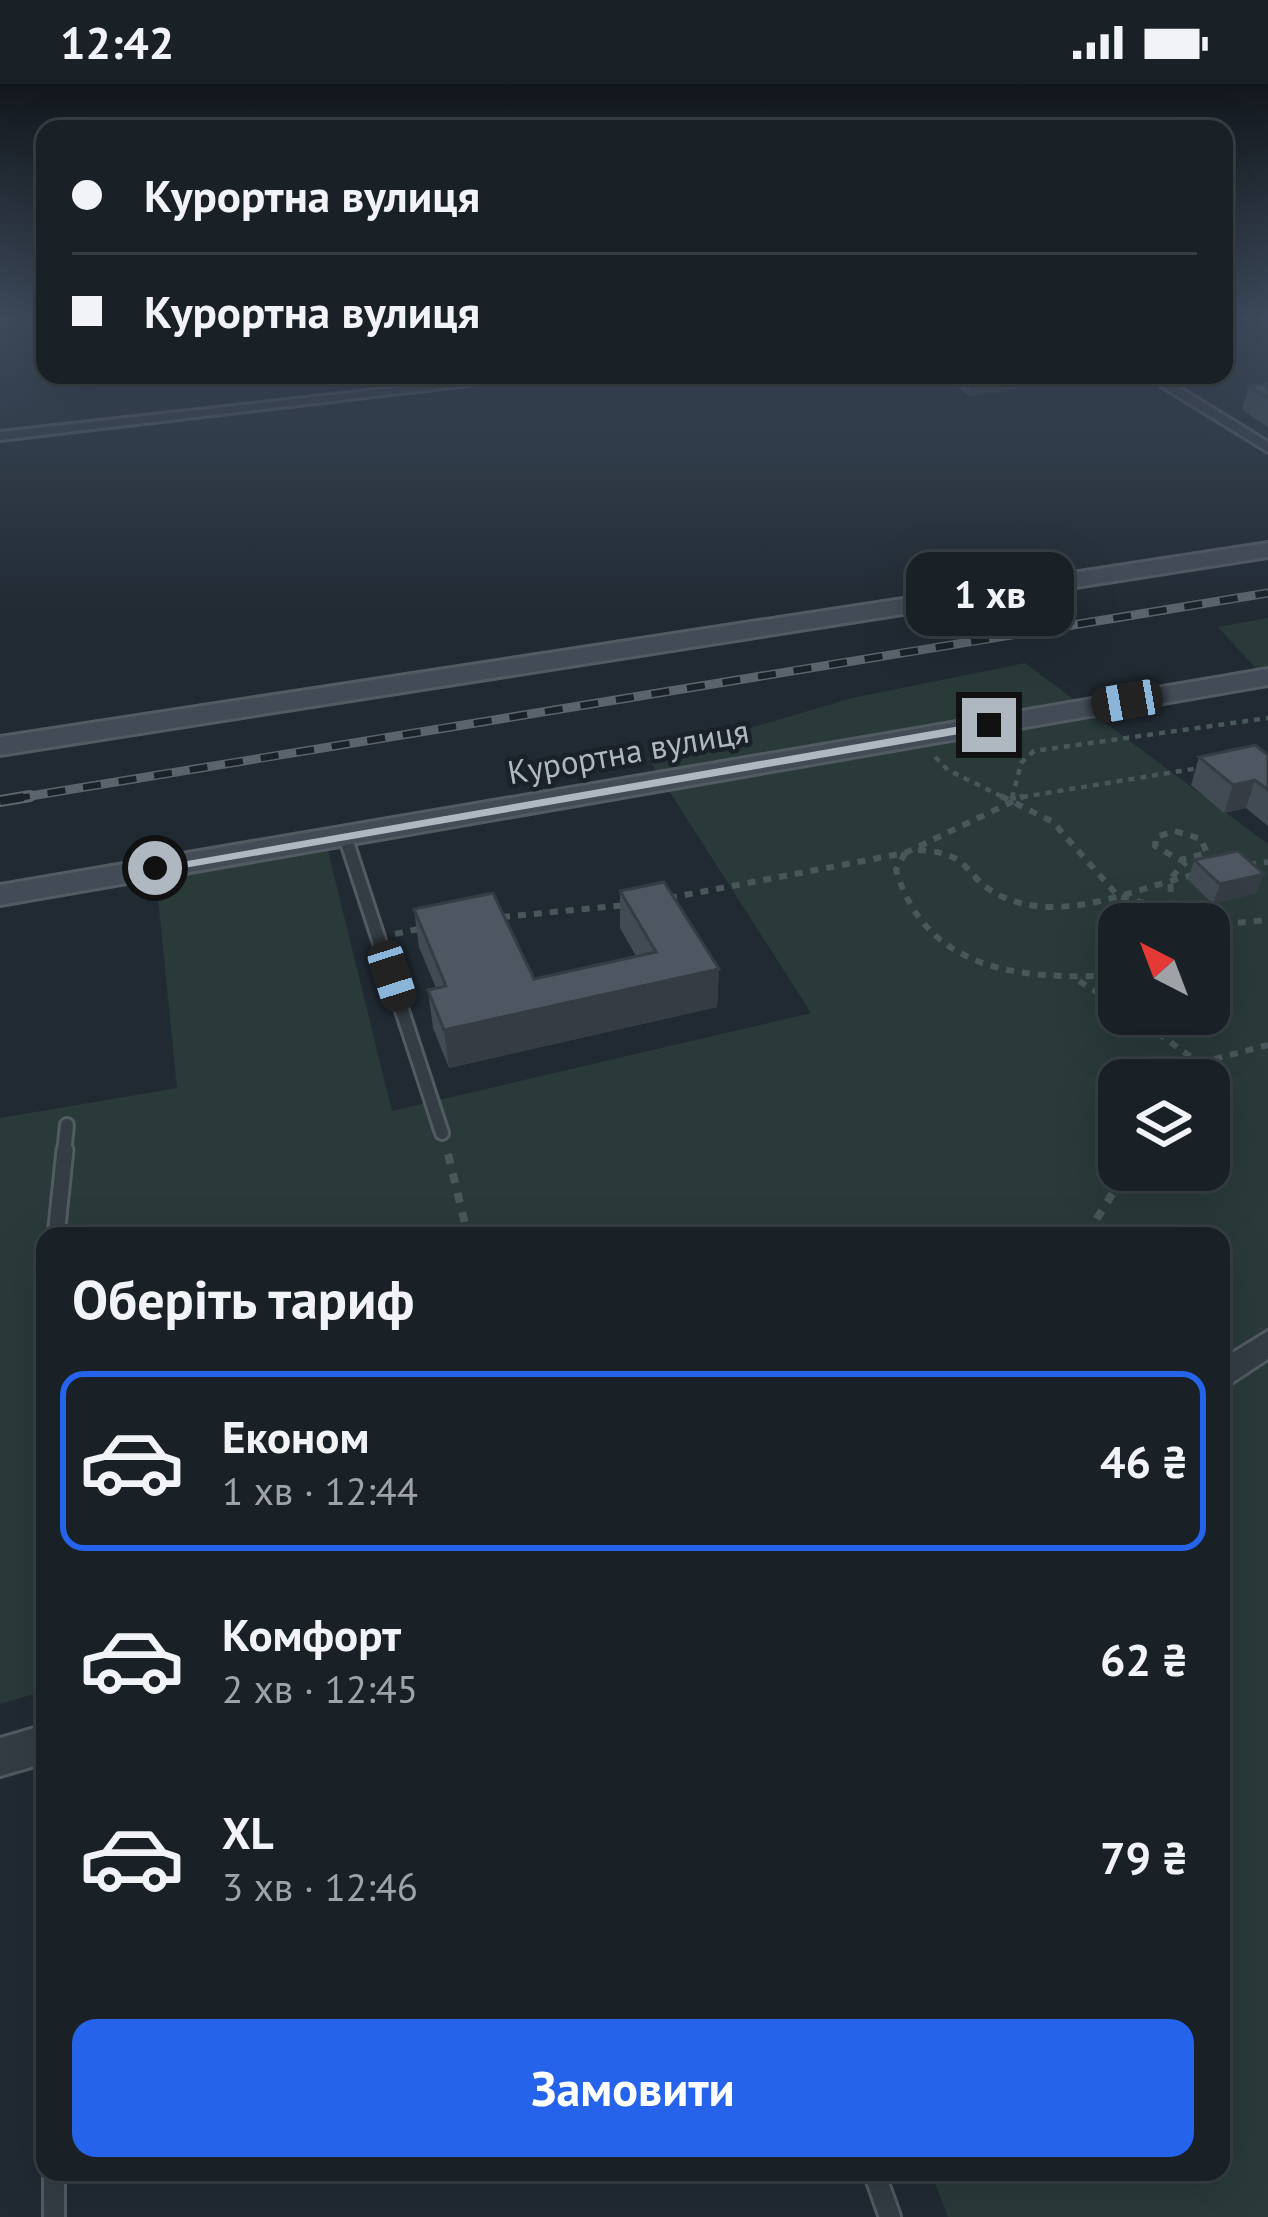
<!DOCTYPE html>
<html lang="uk">
<meta charset="utf-8">
<style>
:root{--surface:#192026;--page:#262d32;--text:#f1f3f6;--muted:#9fa3a7;--line:#373e43;--accent:#2563eb}
body{margin:0;font-family:"PT Sans",sans-serif;background:var(--page);color:var(--text);height:100vh;display:flex;flex-direction:column;font-size:45px;white-space:nowrap}
*{box-sizing:border-box;margin:0}
p{font-size:39px;color:var(--muted)}
.icon{flex:none;width:66px;height:66px;fill:none;stroke:currentColor;stroke-width:2;stroke-linecap:round;stroke-linejoin:round}
.map{position:relative;flex:1;overflow:hidden}
.side{position:absolute;left:36px;top:1143px;width:1194px;height:954px;display:flex;flex-direction:column;background:var(--surface);border-radius:24px;box-shadow:0 12px 48px #0002,0 0 0 3px var(--line)}
.side>*{flex:none}
.top-card{position:absolute;left:36px;top:36px;width:1197px;height:264px;border-radius:24px;box-shadow:0 12px 48px #0002,0 0 0 3px var(--line);display:grid;align-content:center;height:264px;padding:0 36px;background:var(--surface)}
.needle{width:78px;rotate:318deg}
.buttons{position:absolute;left:1098px;top:819px;display:grid;gap:24px}
.buttons a{display:grid;place-items:center;width:132px;height:132px;border-radius:24px;background:var(--surface);box-shadow:0 12px 48px #0002,0 0 0 3px var(--line);font-size:60px}
.end{position:absolute;width:54px;height:54px;margin:-27px;border:15px solid #afb7c1;background:#111;box-shadow:0 0 0 6px #111}
.from{border-radius:50%}
.bubble{position:absolute;height:84px;border-radius:24px;background:var(--surface);box-shadow:0 12px 48px #0002,0 0 0 3px var(--line);font-size:39px;font-weight:600;line-height:84px;text-align:center}
.car{position:absolute;width:36px;height:72px;margin:-36px -18px;border-radius:15px;box-shadow:0 0 9px 3px #0007;background:linear-gradient(#222 24%,#8ab4d8 0 40%,#222 0 76%,#8ab4d8 0 86%,#222 0)}
.top-card b{display:flex;align-items:center;gap:42px;height:114px;font-size:45px}
.top-card b+b{border-top:3px solid var(--line)}
.top-card i{width:30px;height:30px;background:var(--text)}
ul{padding:0;list-style:none}
li{display:flex;align-items:center;gap:36px;height:180px;margin:0 24px 18px;padding:0 12px;border:6px solid transparent;border-radius:24px}
li div{flex:1}
li b{display:block;font-size:45px}
li em{font-style:normal;font-weight:600}
li.selected{border-color:var(--accent)}
li>.icon{width:108px;height:108px;stroke-width:1.5}
h2{padding:0 36px;font-size:54px;line-height:144px}
.primary-button{display:flex;gap:24px;margin-top:auto;padding:24px 36px}
.primary-button a{flex:1;height:138px;border-radius:24px;background:var(--accent);color:#fff;font-size:48px;font-weight:600;line-height:138px;text-align:center}
.status{display:flex;justify-content:space-between;align-items:center;height:84px;padding:0 60px;background:var(--surface);direction:ltr}
.status svg{height:33px;fill:currentColor}
.map>svg:first-child{display:block}
</style>
<div class="status"><b>12:42</b><svg viewBox="0 0 49 12"><path d="M0 12V9h3v3zM5 12V6h3v6zM10 12V3h3v9zM15 12V0h3v12zM26 1h20v11H26zM47 4h2v5h-2z"/></svg></div>
<div class="map">
<svg width="1268" height="2133" viewBox="0 0 1268 2133">
<rect width="100%" height="100%" fill="#212a33"/>
<g fill="#293a39" fill-rule="evenodd">
<polygon points="1268,534 1268,597 1218,543"/>
<path d="M1025,579L1268,760V2133H948L931,2088H1221V1152H45V1607L0,1620V1034L177,1004L155,784L326,759L392,1027L811,929L648,674L852,614ZM1119,840H1209V930H1119ZM1119,996H1209V1086H1119Z"/>
</g>
<g fill="none" stroke-linecap="round" stroke-linejoin="round">
<g stroke="#525a62" stroke-width="18">
<g id="lane-far2">
<polyline points="345,752 442,1049"/>
<polyline points="64,1069 67,1041"/>
</g>
</g>
<g stroke="#525a62" stroke-width="21">
<polyline id="lane-far1" points="56,1152 65,1066"/>
</g>
<g stroke="#525a62" stroke-width="26">
<g id="lane">
<polyline points="54,2088 54,2133"/>
<polyline points="874,2088 890,2133"/>
</g>
</g>
<g stroke="#525a62" stroke-width="6">
<g id="street">
<polygon points="511,291 554,291 0,356 0,348"/>
<polygon points="1143,291 1159,291 1268,358 1268,368"/>
<polygon points="1268,1247 1268,1275 1221,1306 1221,1276"/>
<polygon points="45,1641 45,1679 0,1692 0,1654"/>
</g>
</g>
<g stroke="#525a62" stroke-width="6">
<g id="secondary">
<polygon points="1268,459 1268,473 0,671 0,653"/>
<polygon points="1268,585 1268,601 0,821 0,801"/>
</g>
</g>
<g stroke="#485759" stroke-width="4.5" stroke-dasharray="6 6" stroke-linecap="butt">
<polyline points="935,673 948,686 1007,715"/>
<polyline points="1012,714 1021,679 1034,667 1268,634"/>
<polyline points="1010,715 1199,684"/>
</g>
<g stroke="#485759" stroke-width="6" stroke-dasharray="8 8" stroke-linecap="butt">
<polyline points="1001,712 1053,738 1118,812 1223,840"/>
<polygon points="1175,747 1201,755 1207,769 1180,776 1155,762 1156,753"/>
<path d="M918,766C976,769 961,794 1003,813C1064,840 1133,805 1193,791"/>
<path d="M905,769L896,786C927,890 1025,896 1119,891"/>
<polyline points="1248,781 1268,778"/>
<polyline points="669,814 905,769 1024,712"/>
<polyline points="502,833 626,821"/>
<polyline points="1173,840 1170,795 1186,778"/>
<polyline points="395,850 423,844"/>
<polyline points="1209,850 1223,840 1268,836"/>
<polyline points="1079,897 1119,922"/>
<polyline points="1132,930 1199,979 1175,996"/>
<polyline points="1199,979 1268,961"/>
</g>
<g stroke="#485759" stroke-width="8" stroke-dasharray="10 10" stroke-linecap="butt">
<polyline points="448,1070 468,1152"/>
<polyline points="1086,1152 1127,1086"/>
</g>
<use href="#lane-far2" stroke="#343c44" stroke-width="12"/>
<use href="#lane-far1" stroke="#343c44" stroke-width="15"/>
<use href="#lane" stroke="#343c44" stroke-width="20"/>
<use href="#street" fill="#343c44" fill-rule="evenodd"/>
<use href="#secondary" fill="#434b56" fill-rule="evenodd"/>
<g stroke="#5b636d" stroke-width="9">
<polyline id="rail-far1" points="12,715 1268,509"/>
</g>
<g stroke="#5b636d" stroke-width="12">
<polyline id="rail" points="0,717 30,712"/>
</g>
<use href="#rail-far1" stroke="#1a2128" stroke-width="6" stroke-dasharray="18" stroke-linecap="butt"/>
<use href="#rail" stroke="#1a2128" stroke-width="8" stroke-dasharray="24" stroke-linecap="butt"/>
</g>
<g fill="#424a53">
<polygon points="942,291 1017,291 1015,306 969,312"/>
<polygon points="1268,300 1268,343 1242,326 1249,302"/>
<polygon points="1268,671 1268,742 1246,724 1224,729 1191,701 1199,673"/>
<polygon points="1194,776 1257,809 1213,820 1188,796"/>
<polygon points="620,807 719,885 717,923 449,984 433,944 428,906 436,904 419,863 414,825 534,895 636,872 620,844"/>
</g>
<g fill="#363c44">
<polygon points="972,291 1017,291 1015,306 969,312"/>
<polygon points="1255,696 1246,724 1224,729 1233,701"/>
<polygon points="1264,790 1257,809 1213,820 1220,800"/>
<polygon points="719,885 717,923 449,984 444,946"/>
</g>
<g fill="#4d5661" stroke="#363c44" stroke-width="3">
<polygon points="1268,300 1268,314 1249,302"/>
<polygon points="1255,661 1268,671 1268,706 1255,696 1233,701 1199,673"/>
<polygon points="1238,767 1264,790 1220,800 1194,776"/>
<polygon points="664,798 719,885 444,946 428,906 446,902 414,825 493,809 534,895 656,868 620,807"/>
</g>
<linearGradient id="sky" x2="0" y2="1"><stop stop-color="#12171c"/><stop offset="0.44" stop-color="#3d4a5b"/><stop offset="1" stop-color="#3d4a5b" stop-opacity="0"/></linearGradient>
<rect width="1268" height="533" fill="url(#sky)"/>
<polygon fill="#afb7c1" points="989,637 994,644 155,789 147,784"/>
<g text-anchor="middle" dominant-baseline="central" stroke-width="9" stroke-linejoin="round" paint-order="stroke">
<g font-size="33" fill="#afb7c1" stroke="#1a2128">
<text transform="translate(628 667) rotate(-10)">Курортна вулиця</text>
</g>
</g>
</svg>
<div class="buttons">
<a><svg class="needle" viewBox="-14 -14 28 28"><path d="M0-13l5 13h-10z" fill="#e53935"/><path d="M0 13l5-13h-10z" fill="#9fa3a7"/></svg></a>
<a><svg class="icon" aria-label="layers" viewBox="0 0 24 24"><path d="M12 4l9 5-9 5-9-5zM3 14l9 5 9-5"/></svg></a>
</div>
<i class="end from" style="left:155px;top:784px"></i>
<i class="end" style="left:989px;top:641px"></i>
<div class="bubble" style="left:906px;top:468px;width:168px">1 хв</div>
<i class="car" style="left:1127px;top:617px;rotate:260deg"></i>
<i class="car" style="left:392px;top:892px;rotate:162deg"></i>
<div class="top-card">
<b><i class="from"></i>Курортна вулиця</b>
<b><i></i>Курортна вулиця</b>
</div>
<section class="side">
<h2>Оберіть тариф</h2>
<ul>
<li class="selected"><svg class="icon" aria-label="car" viewBox="0 0 24 24"><path d="M5 17H2v-5l4-1 3-4h7l3 4 3 1v5h-3M9 17h6M6 11h13"/><circle cx="7" cy="17" r="2"/><circle cx="17" cy="17" r="2"/></svg><div><b>Економ</b><p>1 хв · 12:44</p></div><em>46 ₴</em></li>
<li><svg class="icon" aria-label="car" viewBox="0 0 24 24"><path d="M5 17H2v-5l4-1 3-4h7l3 4 3 1v5h-3M9 17h6M6 11h13"/><circle cx="7" cy="17" r="2"/><circle cx="17" cy="17" r="2"/></svg><div><b>Комфорт</b><p>2 хв · 12:45</p></div><em>62 ₴</em></li>
<li><svg class="icon" aria-label="car" viewBox="0 0 24 24"><path d="M5 17H2v-5l4-1 3-4h7l3 4 3 1v5h-3M9 17h6M6 11h13"/><circle cx="7" cy="17" r="2"/><circle cx="17" cy="17" r="2"/></svg><div><b>XL</b><p>3 хв · 12:46</p></div><em>79 ₴</em></li>
</ul>
<div class="primary-button"><a>Замовити</a></div>
</section>
</div>
